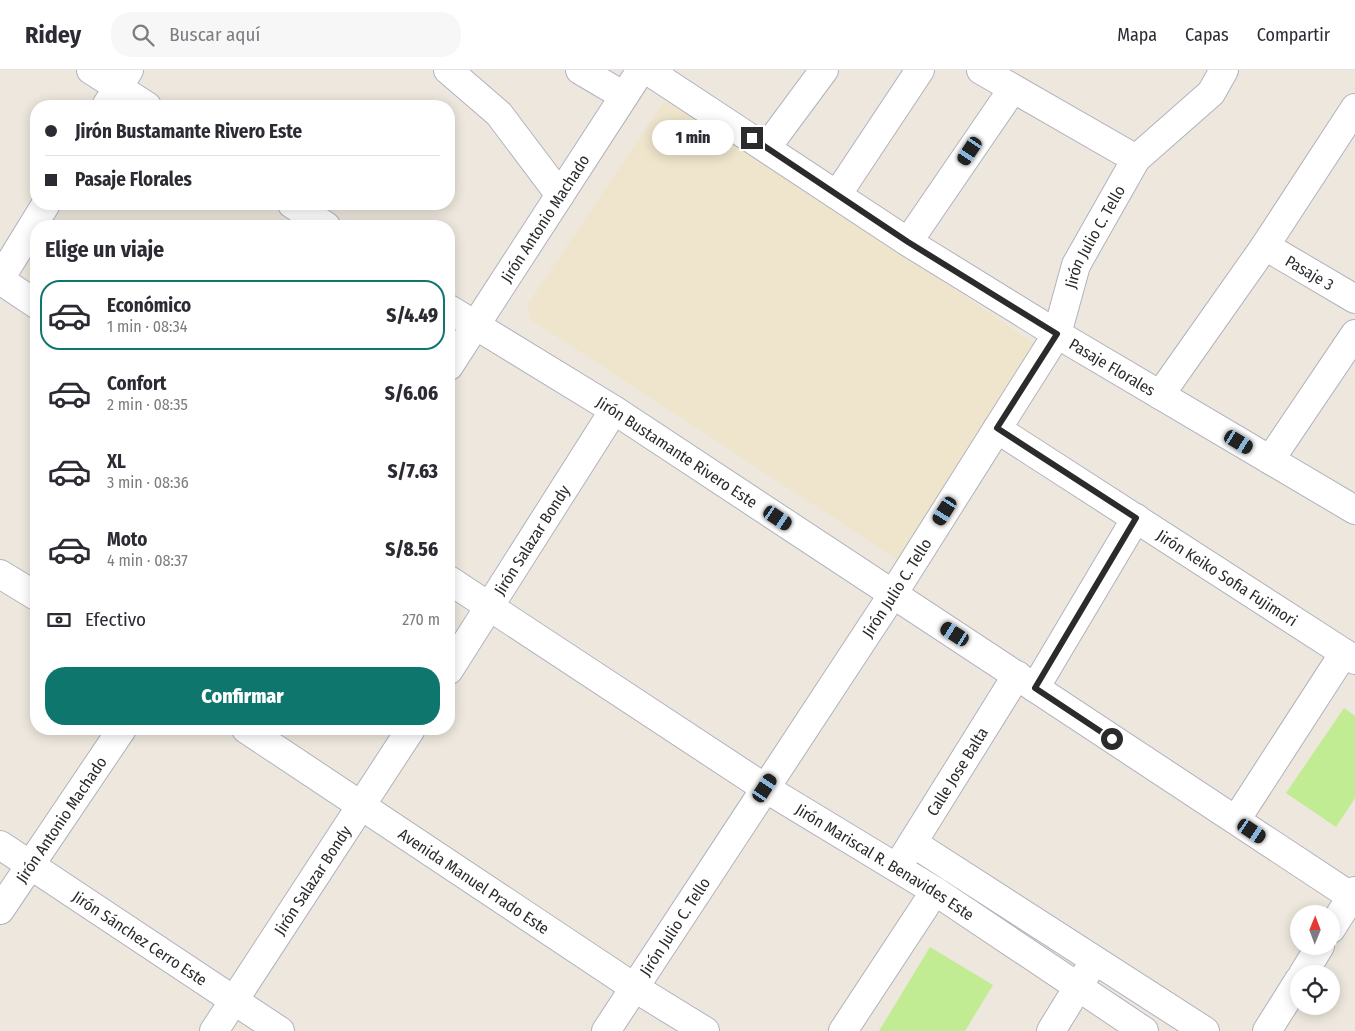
<!DOCTYPE html>
<html lang="es">
<meta charset="utf-8">
<style>
:root{--surface:#fff;--page:#f7f7f7;--text:#2b2b33;--muted:#7c7c81;--line:#e1e1e2;--accent:#0f766e}
body{margin:0;font-family:"Fira Sans Condensed",sans-serif;background:var(--page);color:var(--text);height:100vh;display:flex;flex-direction:column;font-size:19px;white-space:nowrap}
*{box-sizing:border-box;margin:0}
p{font-size:16px;color:var(--muted)}
.icon{flex:none;width:28px;height:28px;fill:none;stroke:currentColor;stroke-width:2;stroke-linecap:round;stroke-linejoin:round}
.map{position:relative;flex:1;overflow:hidden}
.panel{position:absolute;left:30px;top:150px;width:425px;height:515px;display:flex;flex-direction:column;background:var(--surface);border-radius:20px;box-shadow:0 2px 12px #0003}
.panel>*{flex:none}
.guide{position:absolute;left:30px;top:30px;width:425px;height:110px;border-radius:20px;box-shadow:0 2px 12px #0003;display:grid;align-content:center;height:110px;padding:0 15px;background:var(--surface)}
.needle{width:32px;rotate:1deg}
.buttons{position:absolute;left:1290px;top:835px;display:grid;gap:10px}
.buttons a{display:grid;place-items:center;width:50px;height:50px;border-radius:50%;background:var(--surface);box-shadow:0 2px 12px #0003;font-size:25px}
.end{position:absolute;width:22px;height:22px;margin:-11px;border:6px solid #2b2b2b;background:#fff;box-shadow:0 0 0 2px #fff}
.from{border-radius:50%}
.bubble{position:absolute;height:35px;border-radius:18px;background:var(--surface);box-shadow:0 2px 12px #0003;font-size:16px;font-weight:800;line-height:35px;text-align:center}
.car{position:absolute;width:15px;height:30px;margin:-15px -8px;border-radius:6px;box-shadow:0 0 4px 1px #0007;background:linear-gradient(#222 24%,#8ab4d8 0 40%,#222 0 76%,#8ab4d8 0 86%,#222 0)}
.guide b{display:flex;align-items:center;gap:18px;height:48px;font-size:19px}
.guide b+b{border-top:1px solid var(--line)}
.guide i{width:12px;height:12px;background:var(--text)}
ul{padding:0;list-style:none}
li{display:flex;align-items:center;gap:15px;height:70px;margin:0 10px 8px;padding:0 5px;border:2px solid transparent;border-radius:20px}
li div{flex:1}
li b{display:block;font-size:19px}
li em{font-style:normal;font-weight:800}
li.selected{border-color:var(--accent)}
li>.icon{width:45px;height:45px;stroke-width:1.5}
h2{padding:0 15px;font-size:22px;line-height:60px}
.pay{display:flex;align-items:center;gap:12px;height:55px;padding:0 15px;font-size:19px}
.pay p{margin-inline-start:auto}
.action{display:flex;gap:10px;margin-top:auto;padding:10px 15px}
.action a{flex:1;height:58px;border-radius:20px;background:var(--accent);color:#fff;font-size:20px;font-weight:800;line-height:58px;text-align:center}
header{display:flex;align-items:center;gap:30px;box-sizing:border-box;height:70px;padding:0 25px;background:var(--surface);border-bottom:1px solid var(--line)}
header strong{font-size:24px}
nav{display:flex;gap:28px;margin-inline-start:auto;font-size:18px}
.search{width:350px;height:45px;background:var(--page);display:flex;align-items:center;gap:12px;box-sizing:border-box;padding:0 18px;border-radius:20px;color:var(--muted);font-size:19px}
.map>svg:first-child{display:block}
</style>
<header>
<strong>Ridey</strong>
<div class="search"><svg class="icon" aria-label="search" viewBox="0 0 24 24"><circle cx="10" cy="10" r="6"/><path d="M15 15l6 6"/></svg>Buscar aquí</div>
<nav><a>Mapa</a><a>Capas</a><a>Compartir</a></nav>
</header>
<div class="map">
<svg width="1355" height="961" viewBox="0 0 1355 961">
<rect width="100%" height="100%" fill="#ede7dd"/>
<polygon fill="#efe5cc" points="679,31 1032,272 1037,278 904,494 530,249 528,234 663,33"/>
<g fill="#c2ec93">
<polygon points="1344,638 1355,646 1355,728 1336,757 1286,723"/>
<polygon points="930,877 993,915 965,961 879,961"/>
</g>
<g fill="none" stroke-linecap="round" stroke-linejoin="round">
<g stroke="#b1b2bf" stroke-width="30">
<g id="minor">
<polyline points="91,0 147,36"/>
<polyline points="448,0 499,44 560,125"/>
<polyline points="580,0 624,26"/>
<path id="s1" d="M647,0L908,172L1057,264L1355,440"/>
<polyline points="981,0 1136,89"/>
<polyline points="106,36 129,0"/>
<polyline points="767,77 824,0"/>
<polyline points="837,125 920,0"/>
<polyline points="292,134 326,156"/>
<polyline points="908,172 1012,20"/>
<path id="s2" d="M1265,176L1355,229"/>
<polyline points="0,209 46,134"/>
<polyline points="0,210 36,234"/>
<path id="s3" d="M449,239L614,340L1352,827"/>
<path id="s4" d="M449,296L641,0"/>
<polyline points="1160,325 1265,176 1355,38"/>
<path id="s5" d="M997,359L1355,590"/>
<polyline points="1270,390 1355,264"/>
<polyline points="0,504 36,526"/>
<path id="s6" d="M449,510L765,718L935,821L1144,961"/>
<path id="s7" d="M449,600L614,340"/>
<polyline points="1035,618 1136,448"/>
<path id="s8" d="M246,659L635,918L705,961"/>
<polyline points="1236,750 1344,583"/>
<polyline points="913,773 1205,961"/>
<path id="s9" d="M0,775L280,961"/>
<path id="s10" d="M903,788L1017,605"/>
<path id="s11" d="M0,840L122,659"/>
<polyline points="1331,859 1355,821"/>
<polyline points="1303,904 1320,876"/>
<path id="s12" d="M214,961L411,659"/>
<path id="s13" d="M606,961L893,524L1057,264L1076,195L1136,89L1211,23L1224,0"/>
<polyline points="843,961 935,821"/>
<polyline points="1051,961 1086,904"/>
<polyline points="1267,961 1299,910"/>
</g>
</g>
<use href="#minor" stroke="#fff" stroke-width="28"/>
</g>
<g fill="none" stroke-linecap="round" stroke-linejoin="round">
<polyline stroke="#2b2b2b" stroke-width="6" points="752,68 908,172 1057,264 997,358 1136,448 1035,618 1112,669"/>
</g>
<g text-anchor="middle" dominant-baseline="central" stroke-width="4" stroke-linejoin="round" paint-order="stroke">
<g font-size="16" fill="#2b2b2b" stroke="#fff">
<text stroke="none"><textPath href="#s4" startOffset="176">Jirón Antonio Machado</textPath></text>
<text stroke="none"><textPath href="#s13" startOffset="935">Jirón Julio C. Tello</textPath></text>
<text stroke="none"><textPath href="#s2" startOffset="52">Pasaje 3</textPath></text>
<text stroke="none"><textPath href="#s1" startOffset="552">Pasaje Florales</textPath></text>
<text stroke="none"><textPath href="#s3" startOffset="269">Jirón Bustamante Rivero Este</textPath></text>
<text stroke="none"><textPath href="#s7" startOffset="154">Jirón Salazar Bondy</textPath></text>
<text stroke="none"><textPath href="#s5" startOffset="274">Jirón Keiko Sofia Fujimori</textPath></text>
<text stroke="none"><textPath href="#s13" startOffset="530">Jirón Julio C. Tello</textPath></text>
<text stroke="none"><textPath href="#s10" startOffset="102">Calle Jose Balta</textPath></text>
<text stroke="none"><textPath href="#s11" startOffset="109">Jirón Antonio Machado</textPath></text>
<text stroke="none"><textPath href="#s6" startOffset="519">Jirón Mariscal R. Benavides Este</textPath></text>
<text stroke="none"><textPath href="#s12" startOffset="180">Jirón Salazar Bondy</textPath></text>
<text stroke="none"><textPath href="#s8" startOffset="274">Avenida Manuel Prado Este</textPath></text>
<text stroke="none"><textPath href="#s13" startOffset="125">Jirón Julio C. Tello</textPath></text>
<text stroke="none"><textPath href="#s9" startOffset="168">Jirón Sánchez Cerro Este</textPath></text>
</g>
</g>
</svg>
<div class="buttons">
<a><svg class="needle" viewBox="-14 -14 28 28"><path d="M0-13l5 13h-10z" fill="#e53935"/><path d="M0 13l5-13h-10z" fill="#7c7c81"/></svg></a>
<a><svg class="icon" aria-label="locate" viewBox="0 0 24 24"><circle cx="12" cy="12" r="6"/><path d="M12 2v4M12 18v4M2 12h4M18 12h4"/></svg></a>
</div>
<i class="end from" style="left:1112px;top:669px"></i>
<i class="end" style="left:752px;top:68px"></i>
<div class="bubble" style="left:652px;top:50px;width:82px">1 min</div>
<i class="car" style="left:970px;top:81px;rotate:214deg"></i>
<i class="car" style="left:1239px;top:372px;rotate:121deg"></i>
<i class="car" style="left:945px;top:441px;rotate:212deg"></i>
<i class="car" style="left:778px;top:448px;rotate:124deg"></i>
<i class="car" style="left:955px;top:564px;rotate:303deg"></i>
<i class="car" style="left:765px;top:718px;rotate:33deg"></i>
<i class="car" style="left:1252px;top:761px;rotate:124deg"></i>
<div class="guide">
<b><i class="from"></i>Jirón Bustamante Rivero Este</b>
<b><i></i>Pasaje Florales</b>
</div>
<section class="panel">
<h2>Elige un viaje</h2>
<ul>
<li class="selected"><svg class="icon" aria-label="car" viewBox="0 0 24 24"><path d="M5 17H2v-5l4-1 3-4h7l3 4 3 1v5h-3M9 17h6M6 11h13"/><circle cx="7" cy="17" r="2"/><circle cx="17" cy="17" r="2"/></svg><div><b>Económico</b><p>1 min · 08:34</p></div><em>S/4.49</em></li>
<li><svg class="icon" aria-label="car" viewBox="0 0 24 24"><path d="M5 17H2v-5l4-1 3-4h7l3 4 3 1v5h-3M9 17h6M6 11h13"/><circle cx="7" cy="17" r="2"/><circle cx="17" cy="17" r="2"/></svg><div><b>Confort</b><p>2 min · 08:35</p></div><em>S/6.06</em></li>
<li><svg class="icon" aria-label="car" viewBox="0 0 24 24"><path d="M5 17H2v-5l4-1 3-4h7l3 4 3 1v5h-3M9 17h6M6 11h13"/><circle cx="7" cy="17" r="2"/><circle cx="17" cy="17" r="2"/></svg><div><b>XL</b><p>3 min · 08:36</p></div><em>S/7.63</em></li>
<li><svg class="icon" aria-label="car" viewBox="0 0 24 24"><path d="M5 17H2v-5l4-1 3-4h7l3 4 3 1v5h-3M9 17h6M6 11h13"/><circle cx="7" cy="17" r="2"/><circle cx="17" cy="17" r="2"/></svg><div><b>Moto</b><p>4 min · 08:37</p></div><em>S/8.56</em></li>
</ul>
<div class="pay"><svg class="icon" aria-label="cash" viewBox="0 0 24 24"><path d="M3 7h18v10H3z"/><circle cx="12" cy="12" r="2"/></svg>Efectivo<p>270 m</p></div>
<div class="action"><a>Confirmar</a></div>
</section>
</div>
